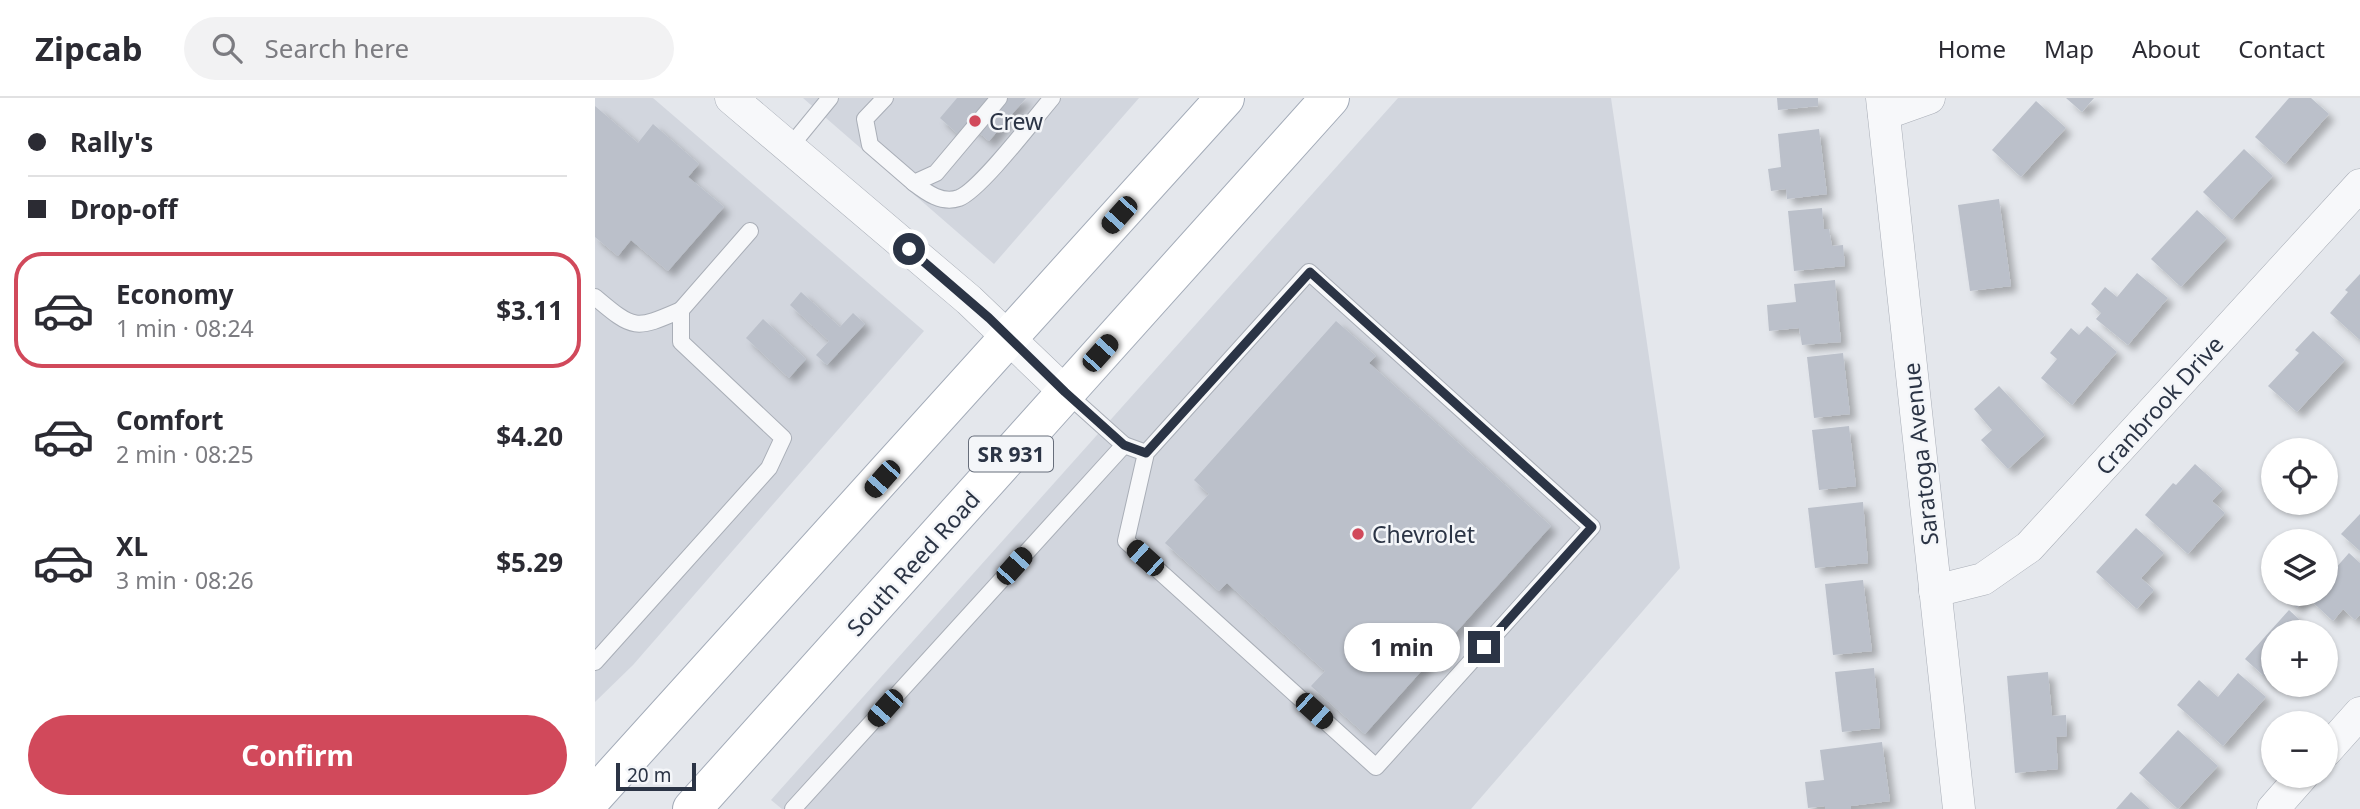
<!DOCTYPE html>
<meta charset="utf-8">
<style>
:root{--surface:#fff;--page:#f2f2f3;--text:#2b2b33;--muted:#7c7c81;--line:#e1e1e2;--accent:#d1495b}
body{margin:0;font-family:"Noto Sans",sans-serif;background:var(--page);color:var(--text);height:100vh;display:flex;flex-direction:column;font-size:26px;white-space:nowrap}
*{box-sizing:border-box;margin:0}
p{font-size:23px;color:var(--muted)}
.icon{flex:none;width:38px;height:38px;fill:none;stroke:currentColor;stroke-width:2;stroke-linecap:round;stroke-linejoin:round}
.map{position:relative;flex:1;overflow:hidden}
.sheet{display:flex;flex-direction:column;background:var(--surface);width:595px}
.sheet>*{flex:none}
.banner{display:grid;align-content:center;height:154px;padding:0 28px;background:var(--surface)}
.buttons{position:absolute;left:1666px;top:340px;display:grid;gap:14px}
.buttons a{display:grid;place-items:center;width:77px;height:77px;border-radius:50%;background:var(--surface);box-shadow:0 2px 5px #0004;font-size:35px}
.scale{position:absolute;left:21px;bottom:18px;width:80px;box-sizing:border-box;padding-left:7px;border:4px solid #2b3445;border-top:0;font-size:19px;line-height:24px;white-space:nowrap;color:#2b3445;-webkit-text-stroke:5px #f4f6f9;paint-order:stroke}
.end{position:absolute;width:32px;height:32px;margin:-16px;border:9px solid #2b3445;background:#fff;box-shadow:0 0 0 4px #fff}
.from{border-radius:50%}
.bubble{position:absolute;height:49px;border-radius:24px;background:var(--surface);box-shadow:0 2px 5px #0004;font-size:23px;font-weight:700;line-height:49px;text-align:center}
.car{position:absolute;width:21px;height:42px;margin:-21px -10px;border-radius:9px;box-shadow:0 0 5px 2px #0007;background:linear-gradient(#222 24%,#8ab4d8 0 40%,#222 0 76%,#8ab4d8 0 86%,#222 0)}
.banner b{display:flex;align-items:center;gap:24px;height:66px;font-size:26px}
.banner b+b{border-top:2px solid var(--line)}
.banner i{width:18px;height:18px;background:var(--text)}
ul{padding:0;list-style:none}
li{display:flex;align-items:center;gap:21px;height:116px;margin:0 14px 10px;padding:0 14px;border:4px solid transparent;border-radius:28px}
li div{flex:1}
li b{display:block;font-size:26px}
li em{font-style:normal;font-weight:700}
li.on{border-color:var(--accent)}
li>.icon{width:63px;height:63px;stroke-width:1.5}
.cta{display:flex;gap:14px;margin-top:auto;padding:14px 28px}
.cta a{flex:1;height:80px;border-radius:42px;background:var(--accent);color:#fff;font-size:28px;font-weight:700;line-height:80px;text-align:center}
header{display:flex;align-items:center;gap:42px;box-sizing:border-box;height:98px;padding:0 35px;background:var(--surface);border-bottom:2px solid var(--line)}
header strong{font-size:33px}
nav{display:flex;gap:38px;margin-inline-start:auto;font-size:24px}
.search{width:490px;height:63px;background:var(--page);display:flex;align-items:center;gap:18px;box-sizing:border-box;padding:0 24px;border-radius:38px;color:var(--muted);font-size:26px}
main{display:flex;flex:1;min-height:0}
.map>svg:first-child{display:block}
</style>
<header>
<strong>Zipcab</strong>
<div class="search"><svg class="icon" aria-label="search" viewBox="0 0 24 24"><circle cx="10" cy="10" r="6"/><path d="M15 15l6 6"/></svg>Search here</div>
<nav><a>Home</a><a>Map</a><a>About</a><a>Contact</a></nav>
</header>
<main>
<section class="sheet">
<div class="banner">
<b><i class="from"></i>Rally's</b>
<b><i></i>Drop-off</b>
</div>
<ul>
<li class="on"><svg class="icon" aria-label="car" viewBox="0 0 24 24"><path d="M5 17H2v-5l4-1 3-4h7l3 4 3 1v5h-3M9 17h6M6 11h13"/><circle cx="7" cy="17" r="2"/><circle cx="17" cy="17" r="2"/></svg><div><b>Economy</b><p>1 min · 08:24</p></div><em>$3.11</em></li>
<li><svg class="icon" aria-label="car" viewBox="0 0 24 24"><path d="M5 17H2v-5l4-1 3-4h7l3 4 3 1v5h-3M9 17h6M6 11h13"/><circle cx="7" cy="17" r="2"/><circle cx="17" cy="17" r="2"/></svg><div><b>Comfort</b><p>2 min · 08:25</p></div><em>$4.20</em></li>
<li><svg class="icon" aria-label="car" viewBox="0 0 24 24"><path d="M5 17H2v-5l4-1 3-4h7l3 4 3 1v5h-3M9 17h6M6 11h13"/><circle cx="7" cy="17" r="2"/><circle cx="17" cy="17" r="2"/></svg><div><b>XL</b><p>3 min · 08:26</p></div><em>$5.29</em></li>
</ul>
<div class="cta"><a>Confirm</a></div>
</section>
<div class="map">
<svg width="1765" height="711" viewBox="0 0 1765 711">
<defs>
<filter id="shadow"><feDropShadow dx="6" dy="6" stdDeviation="3.5" flood-color="#0004"/></filter>
</defs>
<rect width="100%" height="100%" fill="#e4e7ec"/>
<g fill="#d2d6de">
<polygon points="0,0 58,0 329,233 38,567 0,604"/>
<polygon points="208,0 544,0 399,166"/>
<polygon points="803,0 1016,0 1085,470 876,711 187,711 176,702"/>
</g>
<g fill="#bbc0ca" filter="url(#shadow)">
<polygon points="362,0 431,0 394,43 372,25 363,36 345,20"/>
<polygon points="1182,0 1223,0 1223,8 1183,12"/>
<polygon points="1471,0 1499,0 1487,14"/>
<polygon points="1694,0 1716,0 1734,16 1690,66 1660,39"/>
<polygon points="1441,3 1471,30 1426,79 1397,52"/>
<polygon points="0,8 43,45 58,26 104,66 93,79 129,109 73,173 36,142 23,158 0,139"/>
<polygon points="1224,31 1232,96 1192,101 1191,91 1176,93 1173,71 1186,69 1183,36"/>
<polygon points="1649,51 1678,78 1637,122 1608,94"/>
<polygon points="1404,101 1416,188 1375,193 1363,107"/>
<polygon points="1227,110 1229,131 1234,131 1237,148 1248,147 1250,168 1199,173 1193,113"/>
<polygon points="1602,112 1632,140 1586,189 1556,161"/>
<polygon points="1542,175 1573,200 1533,247 1501,221 1506,215 1496,206 1510,189 1522,199"/>
<polygon points="1765,176 1765,242 1735,215 1753,194 1750,192"/>
<polygon points="1240,182 1246,244 1207,247 1204,230 1174,233 1172,207 1201,204 1199,186"/>
<polygon points="206,194 245,229 258,215 270,226 232,267 221,257 234,243 195,207"/>
<polygon points="168,221 211,261 194,280 151,240"/>
<polygon points="741,223 781,258 774,265 956,428 770,636 716,588 730,573 632,485 624,493 570,445 614,396 599,382"/>
<polygon points="1492,228 1522,254 1477,307 1446,280 1462,261 1455,255 1476,230 1484,237"/>
<polygon points="1718,233 1750,262 1702,314 1673,288 1704,255 1700,252"/>
<polygon points="1248,255 1255,316 1219,320 1212,259"/>
<polygon points="1404,288 1450,337 1413,371 1386,342 1397,332 1379,311"/>
<polygon points="1254,328 1261,388 1224,392 1217,332"/>
<polygon points="1600,366 1628,391 1617,403 1630,415 1593,456 1550,417 1578,385 1581,387"/>
<polygon points="1268,404 1273,465 1220,470 1213,410"/>
<polygon points="1765,416 1765,453 1746,436"/>
<polygon points="1541,430 1569,455 1546,480 1559,492 1542,511 1501,474"/>
<polygon points="1754,455 1765,465 1765,517 1760,522 1748,511 1738,523 1712,499 1702,510 1686,495 1731,495 1731,481"/>
<polygon points="1268,482 1277,553 1238,557 1230,486"/>
<polygon points="1694,512 1718,534 1678,534 1678,586 1650,561"/>
<polygon points="1279,570 1285,630 1247,634 1240,574"/>
<polygon points="1453,574 1457,618 1471,617 1472,638 1461,639 1463,671 1420,675 1412,578"/>
<polygon points="1643,575 1671,599 1628,648 1582,607 1604,582 1623,599"/>
<polygon points="1583,632 1623,668 1583,711 1544,675"/>
<polygon points="1287,644 1295,703 1256,708 1256,711 1230,711 1230,708 1213,710 1210,684 1229,682 1225,652"/>
<polygon points="1536,694 1555,711 1521,711"/>
</g>
<g fill="none" stroke-linecap="round" stroke-linejoin="round">
<g stroke="#a9aeb7" stroke-width="18">
<g id="lane">
<polyline points="290,0 270,21 275,47 319,85 341,75 404,0"/>
<polyline points="194,50 235,0"/>
<path d="M319,85C332,95 347,106 364,100C385,92 439,21 457,0"/>
<path d="M0,199C39,232 40,232 86,212"/>
<polyline points="529,347 551,355 714,174 997,429 781,669 531,443 551,355"/>
<polyline points="0,564 174,370 188,340 86,244 86,212 155,133"/>
<polyline points="198,711 529,347 470,294"/>
</g>
</g>
<g stroke="#a9aeb7" stroke-width="33">
<g id="street">
<polyline points="136,0 374,202 470,294"/>
<polyline points="1287,0 1364,711"/>
<polyline points="1289,16 1334,0"/>
<polyline points="1340,493 1388,481 1434,449 1765,87"/>
<polyline points="1731,653 1765,615"/>
<polyline points="1678,711 1708,677"/>
</g>
</g>
<g stroke="#a3abb8" stroke-width="40">
<g id="primary">
<polyline points="0,697 630,0"/>
<polyline points="97,711 735,0"/>
</g>
</g>
<use href="#lane" stroke="#f7f8fa" stroke-width="16"/>
<use href="#street" stroke="#f7f8fa" stroke-width="32"/>
<use href="#primary" stroke="#fff" stroke-width="38"/>
</g>
<g fill="none" stroke-linecap="round" stroke-linejoin="round">
<polyline stroke="#2b3445" stroke-width="9" points="314,151 394,220 470,294 529,347 551,355 715,174 997,429 889,549"/>
</g>
<g fill="#d1495b" stroke="#f4f6f9" stroke-width="2.5">
<circle cx="380" cy="23" r="7"/>
<circle cx="763" cy="436" r="7"/>
</g>
<g text-anchor="middle" dominant-baseline="central" stroke-width="5" stroke-linejoin="round" paint-order="stroke">
<rect fill="#f4f6f9" stroke="#676e7b" stroke-width="2" x="374" y="338.5" width="84" height="35" rx="5"/>
<g font-size="21" font-weight="bold" fill="#2b3445">
<text x="416" y="356">SR 931</text>
</g>
<g font-size="23" fill="#2b3445" stroke="#f4f6f9" text-anchor="start">
<text x="394" y="23">Crew</text>
<text x="777" y="436">Chevrolet</text>
</g>
<g font-size="23" fill="#2b3445" stroke="#f4f6f9">
<text transform="translate(1564 307) rotate(-48)">Cranbrook Drive</text>
<text transform="translate(1325 356) rotate(-96)">Saratoga Avenue</text>
<text transform="translate(318 465) rotate(-48)">South Reed Road</text>
</g>
</g>
</svg>
<div class="buttons">
<a><svg class="icon" aria-label="locate" viewBox="0 0 24 24"><circle cx="12" cy="12" r="6"/><path d="M12 2v4M12 18v4M2 12h4M18 12h4"/></svg></a>
<a><svg class="icon" aria-label="layers" viewBox="0 0 24 24"><path d="M12 4l9 5-9 5-9-5zM3 14l9 5 9-5"/></svg></a>
<a>+</a>
<a>−</a>
</div>
<div class="scale">20 m</div>
<i class="end from" style="left:314px;top:151px"></i>
<i class="end" style="left:889px;top:549px"></i>
<div class="bubble" style="left:749px;top:525px;width:116px">1 min</div>
<i class="car" style="left:524px;top:117px;rotate:222deg"></i>
<i class="car" style="left:505px;top:255px;rotate:42deg"></i>
<i class="car" style="left:287px;top:381px;rotate:222deg"></i>
<i class="car" style="left:550px;top:460px;rotate:312deg"></i>
<i class="car" style="left:419px;top:468px;rotate:42deg"></i>
<i class="car" style="left:290px;top:610px;rotate:222deg"></i>
<i class="car" style="left:719px;top:613px;rotate:132deg"></i>
</div>
</main>
